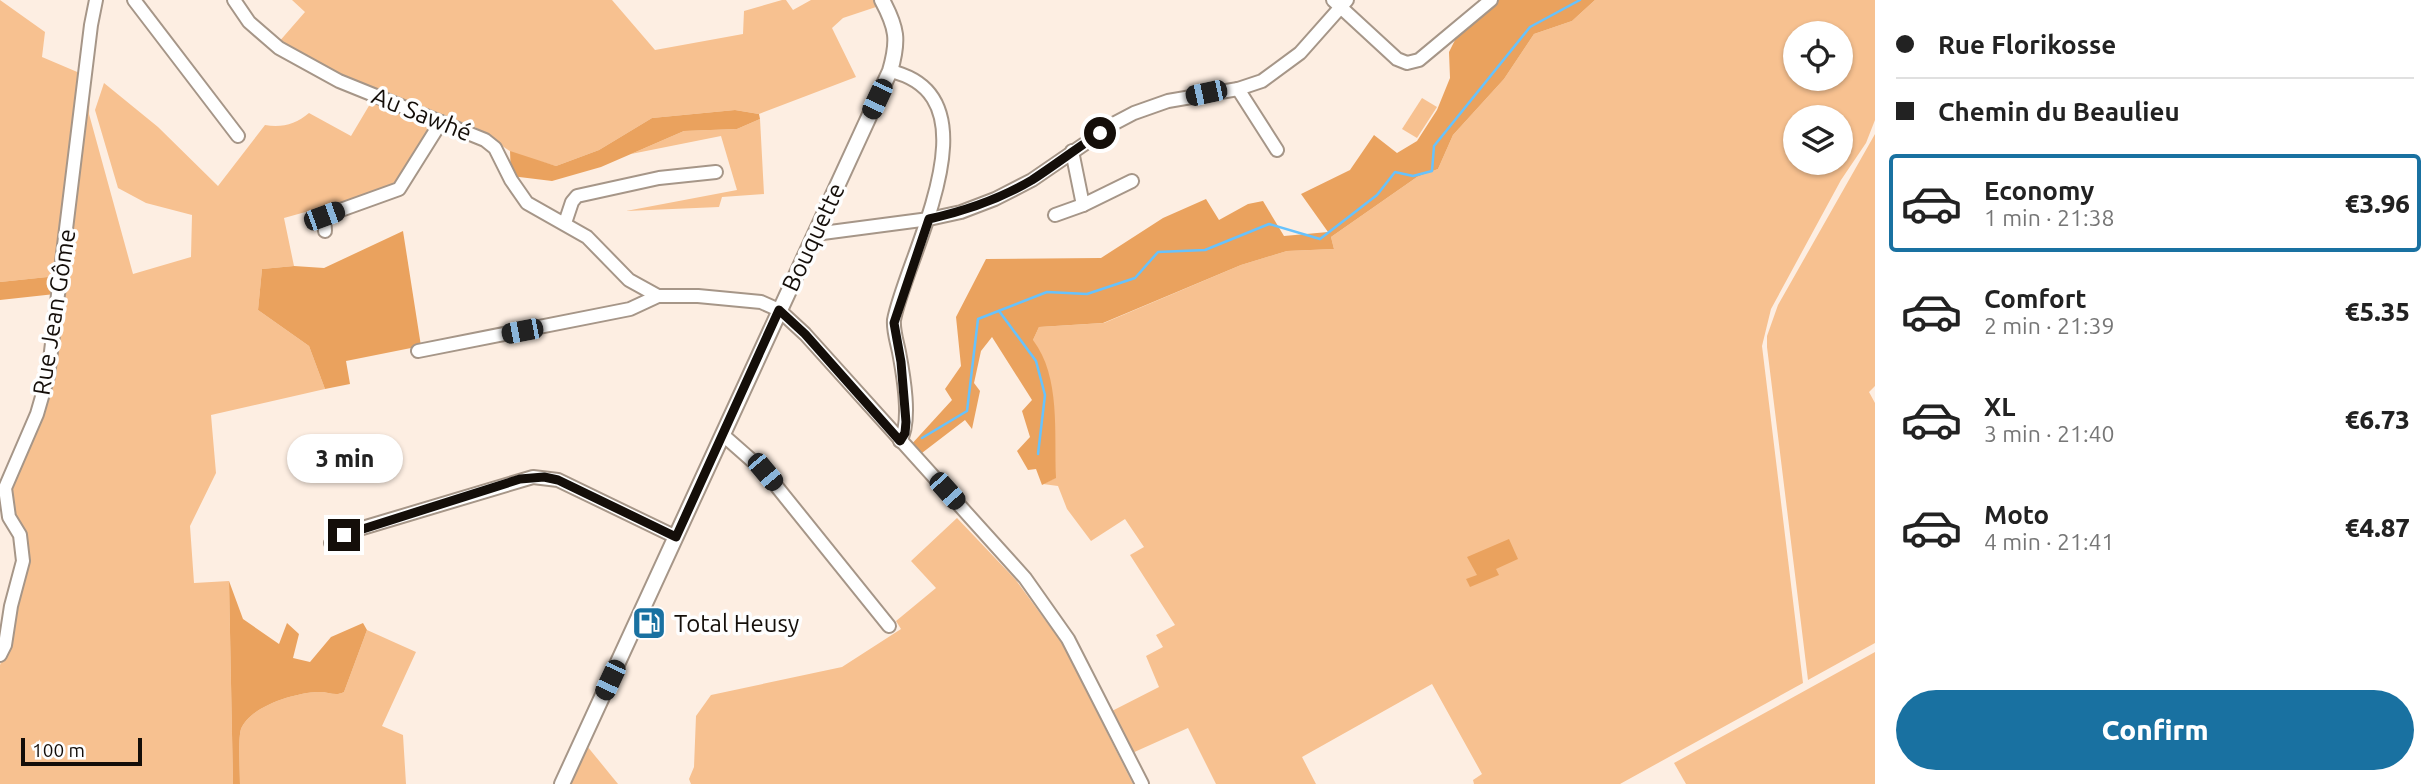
<!DOCTYPE html>
<meta charset="utf-8">
<style>
:root{--surface:#fff;--page:#f6f6f6;--text:#222;--muted:#767676;--line:#e0e0e0;--accent:#1971a1}
body{margin:0;font-family:Ubuntu,sans-serif;background:var(--page);color:var(--text);height:100vh;display:flex;flex-direction:column;font-size:26px;white-space:nowrap}
*{box-sizing:border-box;margin:0}
p{font-size:23px;color:var(--muted)}
.icon{flex:none;width:38px;height:38px;fill:none;stroke:currentColor;stroke-width:2;stroke-linecap:round;stroke-linejoin:round}
.map{position:relative;flex:1;overflow:hidden}
.sheet{display:flex;flex-direction:column;background:var(--surface);width:560px}
.sheet>*{flex:none}
.top-card{display:grid;align-content:center;height:154px;padding:0 21px;background:var(--surface)}
.tools{position:absolute;left:1783px;top:21px;display:grid;gap:14px}
.tools a{display:grid;place-items:center;width:70px;height:70px;border-radius:50%;background:var(--surface);box-shadow:0 2px 5px #0004;font-size:35px}
.scale{position:absolute;left:21px;bottom:18px;width:121px;box-sizing:border-box;padding-left:7px;border:4px solid #140e09;border-top:0;font-size:19px;line-height:24px;white-space:nowrap;color:#140e09;-webkit-text-stroke:5px #fefefe;paint-order:stroke}
.end{position:absolute;width:32px;height:32px;margin:-16px;border:9px solid #140e09;background:#fff;box-shadow:0 0 0 4px #fff}
.from{border-radius:50%}
.bubble{position:absolute;height:49px;border-radius:24px;background:var(--surface);box-shadow:0 2px 5px #0004;font-size:23px;font-weight:800;line-height:49px;text-align:center}
.car{position:absolute;width:21px;height:42px;margin:-21px -10px;border-radius:9px;box-shadow:0 0 5px 2px #0007;background:linear-gradient(#222 24%,#8ab4d8 0 40%,#222 0 76%,#8ab4d8 0 86%,#222 0)}
.top-card b{display:flex;align-items:center;gap:24px;height:66px;font-size:26px}
.top-card b+b{border-top:2px solid var(--line)}
.top-card i{width:18px;height:18px;background:var(--text)}
ul{padding:0;list-style:none}
li{display:flex;align-items:center;gap:21px;height:98px;margin:0 14px 10px;padding:0 7px;border:4px solid transparent;border-radius:7px}
li div{flex:1}
li b{display:block;font-size:26px}
li em{font-style:normal;font-weight:800}
li.on{border-color:var(--accent)}
li>.icon{width:63px;height:63px;stroke-width:1.5}
.button{display:flex;gap:14px;margin-top:auto;padding:14px 21px}
.button a{flex:1;height:80px;border-radius:42px;background:var(--accent);color:#fff;font-size:28px;font-weight:800;line-height:80px;text-align:center}
main{display:flex;flex:1;min-height:0}
.map>svg:first-child{display:block}
</style>
<main>
<div class="map">
<svg width="1875" height="784" viewBox="0 0 1875 784">
<rect width="100%" height="100%" fill="#fdeee2"/>
<g fill="#f7c190" fill-rule="evenodd">
<polygon points="0,0 45,32 42,57 82,74 57,276 0,282"/>
<polygon points="292,0 612,0 655,50 743,34 744,11 782,0 786,0 793,10 811,0 876,0 879,6 843,18 832,28 856,77 759,114 735,110 652,118 599,150 556,166 514,154 472,125 431,114 342,81 278,43 305,12"/>
<path d="M1595,0H1875V120L1866,143L1841,180L1771,309L1762,346L1803,683L1620,784H1474L1473,780L1482,774L1432,684L1302,757L1316,784H1216L1188,728L1130,754L1110,712L1159,687L1146,656L1163,647L1156,635L1175,625L1130,555L1144,547L1125,519L1091,541L1067,509L1058,486L1043,484L1055,478L1033,340L1039,327L1104,323L1241,265L1287,251L1334,249L1331,237L1417,177L1438,169L1453,135L1504,79L1534,34L1572,21ZM1796,33H1841V79H1796ZM1796,117H1841V163H1796Z"/>
<path d="M104,83L158,127L218,186L265,125C282,128 296,124 309,113L351,136L373,99L427,121L430,131L395,187L284,218L294,266L262,269L258,310L309,346L325,389L211,415L216,473L190,526L194,583L229,581L233,784H0V665L11,634L26,560L12,513L9,492L49,394L86,90L90,91L89,114L133,274L191,257L192,215L146,203L118,188L95,110Z"/>
<polygon points="1422,98 1437,107 1417,138 1402,129"/>
<polygon points="760,119 764,194 722,197 719,207 626,211 737,190 721,136 631,154 684,131 737,129"/>
<polygon points="1875,134 1875,386 1869,392 1875,403 1875,643 1808,680 1767,347 1767,336 1778,305"/>
<polygon points="957,518 1015,579 1062,643 1133,784 691,784 689,779 694,767 696,716 711,695 842,667 901,629 896,621 936,588 911,561"/>
<path d="M367,630L416,652L382,726L403,735L406,784H240C240,773 238,738 241,729C251,706 294,693 318,692C327,691 335,697 344,692Z"/>
<polygon points="1875,652 1875,784 1686,784 1674,763"/>
<polygon points="587,746 618,784 569,784"/>
</g>
<g fill="#eaa25e">
<path d="M1495,0H1595L1572,21L1534,34L1504,79L1453,135L1438,169L1417,177L1331,237L1334,249L1287,251L1241,265L1103,323L1039,327L1033,340C1061,377 1054,433 1056,478L1042,485L1036,469L1028,470L1017,451L1030,437L1022,411L1032,400L992,337L981,351L974,383L980,391L972,429L965,420L918,456L909,447L952,400L945,389L961,366L956,317L986,259L1101,258L1163,218L1206,199L1219,220L1248,204L1263,201L1284,236L1328,232L1301,194L1350,170L1374,135L1397,153L1417,141L1437,110L1450,78L1449,52L1456,38Z"/>
<polygon points="735,110 759,114 760,119 737,129 684,131 601,167 552,181 511,176 510,151 556,166 599,150 652,118"/>
<polygon points="403,231 421,346 346,361 350,384 325,389 309,346 258,310 262,269 294,266 324,268"/>
<polygon points="57,276 55,294 0,300 0,282"/>
<polygon points="1509,539 1518,559 1496,569 1499,575 1470,587 1466,579 1477,575 1467,557"/>
<path d="M229,581L243,619L279,644L287,623L299,634L293,658L310,662L331,637L363,623L367,630L344,692C335,697 327,691 318,692C294,693 251,706 241,729C238,738 240,773 240,784H233Z"/>
</g>
<g fill="none" stroke-linecap="round" stroke-linejoin="round">
<g stroke="#67c2fc" stroke-width="2.5">
<polyline points="999,311 1036,361 1045,395 1038,454"/>
<polyline points="922,438 967,411 978,319 1047,292 1087,294 1135,278 1158,252 1205,250 1269,224 1320,239 1377,195 1395,172 1413,176 1432,171 1434,146 1530,27 1580,0"/>
</g>
<g stroke="#a69688" stroke-width="16">
<g id="minor">
<polyline points="134,0 238,136"/>
<polyline points="234,0 249,22 279,48 339,81 485,140 495,148 511,180 527,203 587,237 629,280 658,296"/>
<polyline points="1333,0 1397,59 1407,63 1419,60 1491,0"/>
<path d="M890,71C1001,96 906,256 894,320C893,330 897,342 899,352C903,373 912,422 900,441"/>
<polyline points="1238,89 1277,150"/>
<polyline points="1072,151 1083,205"/>
<polyline points="1055,215 1083,205 1132,181"/>
<polyline points="565,223 572,202 577,196 659,178 716,172"/>
<polyline points="325,231 324,216 399,189 441,122"/>
<polyline points="815,234 929,219 961,212 995,199 1032,180 1115,123 1134,113 1168,101 1238,89 1262,81 1300,53 1347,0"/>
<polyline points="418,351 630,309 658,296 698,296 761,302 779,310 805,334 1025,578 1068,639 1142,784"/>
<polyline points="723,435 765,472 889,626"/>
<polyline points="331,543 359,529 533,477 558,480 676,537"/>
<polyline points="0,655 5,645 11,606 23,561 20,535 9,517 5,488 37,414 48,376 91,25 96,0"/>
</g>
</g>
<g stroke="#a69688" stroke-width="18">
<path id="major" d="M562,784L890,71C899,40 897,28 882,0"/>
</g>
<use href="#minor" stroke="#fff" stroke-width="12"/>
<use href="#major" stroke="#fff" stroke-width="14"/>
</g>
<g fill="none" stroke-linecap="round" stroke-linejoin="round">
<path stroke="#140e09" stroke-width="9" d="M344,535L520,479L544,477L558,480L676,537L779,310L805,334L900,441L905,433L906,422L901,362L894,323L929,219C965,211 1000,199 1032,180C1055,165 1077,148 1100,133"/>
</g>
<defs>
<g id="fuel-square" transform="scale(1.75)"><rect x="-9" y="-9" width="18" height="18" rx="4" fill="#1971a1" stroke="#fefefe"/><path d="M-5.5-6h7V0h2V4h1.3V-2.5L3-4.5l.8-.8L6-3V5H2.5V1h-1V6h-7ZM-4.2-4.7v3.2H.2V-4.7Z" fill="#fff"/></g>
</defs>
<g fill-rule="evenodd">
<use href="#fuel-square" x="649" y="623"/>
</g>
<g text-anchor="middle" dominant-baseline="central" stroke-width="7" stroke-linejoin="round" paint-order="stroke">
<g font-size="24" fill="#140e09" stroke="#fefefe">
<text transform="translate(422 114) rotate(22)">Au Sawhé</text>
<text transform="translate(813 237) rotate(-65)">Bouquette</text>
<text transform="translate(54 312) rotate(-81)">Rue Jean Gôme</text>
</g>
<g font-size="24" fill="#140e09" stroke="#fefefe" text-anchor="start">
<text x="674" y="623">Total Heusy</text>
</g>
</g>
</svg>
<div class="tools">
<a><svg class="icon" aria-label="locate" viewBox="0 0 24 24"><circle cx="12" cy="12" r="6"/><path d="M12 2v4M12 18v4M2 12h4M18 12h4"/></svg></a>
<a><svg class="icon" aria-label="layers" viewBox="0 0 24 24"><path d="M12 4l9 5-9 5-9-5zM3 14l9 5 9-5"/></svg></a>
</div>
<div class="scale">100 m</div>
<i class="end from" style="left:1100px;top:133px"></i>
<i class="end" style="left:344px;top:535px"></i>
<div class="bubble" style="left:287px;top:434px;width:116px">3 min</div>
<i class="car" style="left:1206px;top:93px;rotate:258deg"></i>
<i class="car" style="left:877px;top:99px;rotate:205deg"></i>
<i class="car" style="left:324px;top:216px;rotate:70deg"></i>
<i class="car" style="left:522px;top:331px;rotate:259deg"></i>
<i class="car" style="left:765px;top:472px;rotate:140deg"></i>
<i class="car" style="left:947px;top:491px;rotate:138deg"></i>
<i class="car" style="left:610px;top:680px;rotate:205deg"></i>
</div>
<section class="sheet">
<div class="top-card">
<b><i class="from"></i>Rue Florikosse</b>
<b><i></i>Chemin du Beaulieu</b>
</div>
<ul>
<li class="on"><svg class="icon" aria-label="car" viewBox="0 0 24 24"><path d="M5 17H2v-5l4-1 3-4h7l3 4 3 1v5h-3M9 17h6M6 11h13"/><circle cx="7" cy="17" r="2"/><circle cx="17" cy="17" r="2"/></svg><div><b>Economy</b><p>1 min · 21:38</p></div><em>€3.96</em></li>
<li><svg class="icon" aria-label="car" viewBox="0 0 24 24"><path d="M5 17H2v-5l4-1 3-4h7l3 4 3 1v5h-3M9 17h6M6 11h13"/><circle cx="7" cy="17" r="2"/><circle cx="17" cy="17" r="2"/></svg><div><b>Comfort</b><p>2 min · 21:39</p></div><em>€5.35</em></li>
<li><svg class="icon" aria-label="car" viewBox="0 0 24 24"><path d="M5 17H2v-5l4-1 3-4h7l3 4 3 1v5h-3M9 17h6M6 11h13"/><circle cx="7" cy="17" r="2"/><circle cx="17" cy="17" r="2"/></svg><div><b>XL</b><p>3 min · 21:40</p></div><em>€6.73</em></li>
<li><svg class="icon" aria-label="car" viewBox="0 0 24 24"><path d="M5 17H2v-5l4-1 3-4h7l3 4 3 1v5h-3M9 17h6M6 11h13"/><circle cx="7" cy="17" r="2"/><circle cx="17" cy="17" r="2"/></svg><div><b>Moto</b><p>4 min · 21:41</p></div><em>€4.87</em></li>
</ul>
<div class="button"><a>Confirm</a></div>
</section>
</main>
